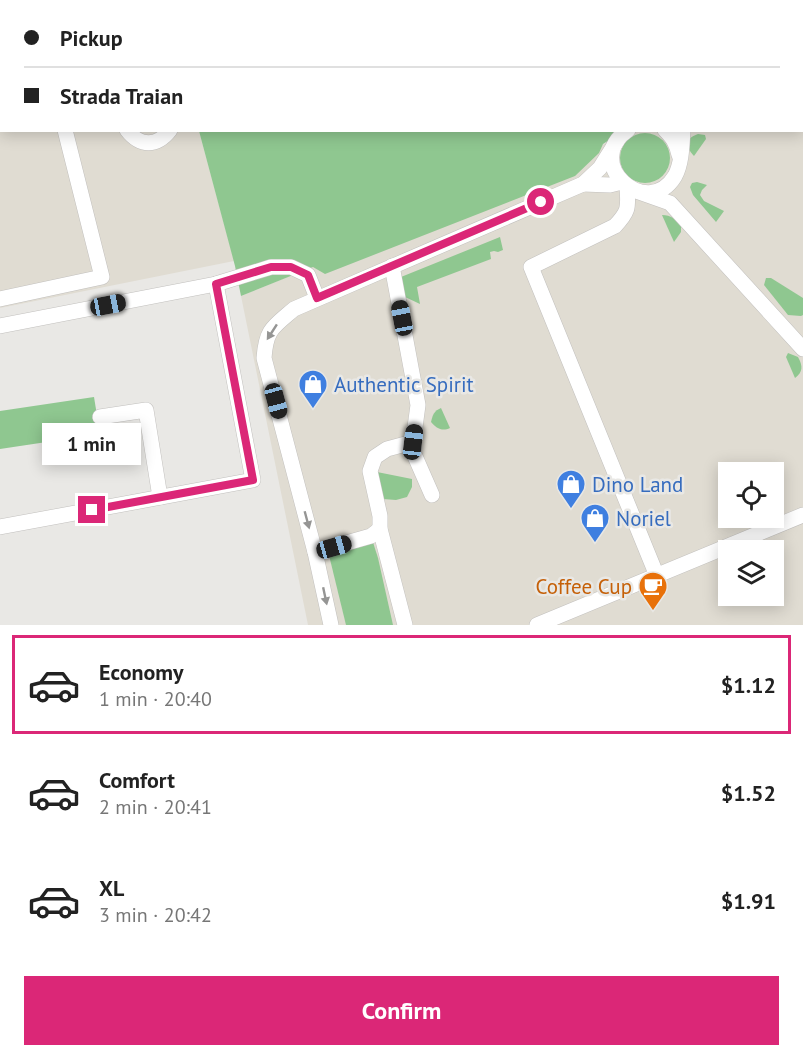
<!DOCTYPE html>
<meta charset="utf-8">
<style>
:root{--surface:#fff;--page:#f6f6f6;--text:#222;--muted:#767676;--line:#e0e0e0;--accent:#db2777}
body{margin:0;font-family:"PT Sans",sans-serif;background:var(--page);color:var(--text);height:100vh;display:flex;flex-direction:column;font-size:22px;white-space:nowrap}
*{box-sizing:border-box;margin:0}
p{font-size:20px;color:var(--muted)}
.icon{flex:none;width:33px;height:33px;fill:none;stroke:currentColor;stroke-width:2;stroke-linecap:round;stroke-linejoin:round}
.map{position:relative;height:625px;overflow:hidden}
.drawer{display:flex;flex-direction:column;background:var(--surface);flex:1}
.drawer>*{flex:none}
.banner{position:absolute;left:0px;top:0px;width:804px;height:132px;box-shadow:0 3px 15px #0003;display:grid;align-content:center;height:132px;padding:0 24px;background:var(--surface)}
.buttons{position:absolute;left:718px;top:462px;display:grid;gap:12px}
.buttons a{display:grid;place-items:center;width:66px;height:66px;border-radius:0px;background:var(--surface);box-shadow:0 3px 15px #0003;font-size:30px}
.end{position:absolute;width:27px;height:27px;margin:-14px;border:8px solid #db2777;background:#fff;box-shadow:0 0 0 3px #fff}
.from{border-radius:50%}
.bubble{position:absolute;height:42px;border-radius:0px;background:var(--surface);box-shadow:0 3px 15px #0003;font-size:20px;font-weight:800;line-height:42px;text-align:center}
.car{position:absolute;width:18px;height:36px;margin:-18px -9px;border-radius:8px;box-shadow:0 0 4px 2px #0007;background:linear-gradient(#222 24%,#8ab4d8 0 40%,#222 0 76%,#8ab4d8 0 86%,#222 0)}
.banner b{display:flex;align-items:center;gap:21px;height:57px;font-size:22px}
.banner b+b{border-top:2px solid var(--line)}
.banner i{width:15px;height:15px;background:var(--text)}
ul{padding:10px 0 0;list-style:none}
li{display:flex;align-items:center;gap:18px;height:99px;margin:0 12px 9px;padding:0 12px;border:3px solid transparent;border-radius:0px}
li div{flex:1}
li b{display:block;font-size:22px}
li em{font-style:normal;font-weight:800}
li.current{border-color:var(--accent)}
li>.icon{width:54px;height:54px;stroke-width:1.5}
.cta{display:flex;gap:12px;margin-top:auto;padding:12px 24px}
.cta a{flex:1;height:69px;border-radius:0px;background:var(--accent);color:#fff;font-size:24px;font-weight:800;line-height:69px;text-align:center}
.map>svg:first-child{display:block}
</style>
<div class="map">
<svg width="803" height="625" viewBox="0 0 803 625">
<rect width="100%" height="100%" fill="#e9e8e5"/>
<g fill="#e0dcd2" fill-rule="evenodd">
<polygon points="0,0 165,0 165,1 2,2 2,130 199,131 234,261 0,308"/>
<path d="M716,0H803V625H308L241,296L594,151L623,131L802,130V2H716ZM729,472H774V518H729ZM729,550H774V596H729Z"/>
</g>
<g fill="#8fc790">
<polygon points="164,0 716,0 716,1 165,2"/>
<polygon points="199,131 623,131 603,144 599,153 575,176 325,274 313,267 241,296 235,266"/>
<circle cx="645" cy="158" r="25"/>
<path d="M698,134L705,135L706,139L694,156C685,146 684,139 698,134Z"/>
<polygon points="697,182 707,185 702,190 700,195 704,201 724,211 716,222 693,195 690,187 692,183"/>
<path d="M662,215C671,215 676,219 681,226V232L674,242Z"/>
<polygon points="500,237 503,250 498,252 494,251 490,252 491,259 417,287 420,304 405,297 401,277"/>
<polygon points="766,278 771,278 803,298 803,315 801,316 788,315 764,285"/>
<path d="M788,353L798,357C803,366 803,372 795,378L786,357Z"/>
<polygon points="94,397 100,434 0,449 0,411"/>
<path d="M441,408L450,428C442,432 436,428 431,422C433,414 434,411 441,408Z"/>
<polygon points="372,471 412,479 412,487 407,497 396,500 383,499"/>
<polygon points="371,536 378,558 393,625 346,625 327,547"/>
</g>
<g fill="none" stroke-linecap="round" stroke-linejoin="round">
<g stroke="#c2c0be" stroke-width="16">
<g id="minor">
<polyline points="156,0 157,2"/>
<polyline points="726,0 726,2"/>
<polyline points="743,2 744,0"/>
<polyline points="772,2 773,0"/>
<polyline points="0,6 2,11"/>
<path d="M127,130C140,147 157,147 170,130"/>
<path d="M628,130C581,162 647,222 675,176C682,163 682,145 683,130"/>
<path d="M665,130C673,138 677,144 679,155"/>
<polyline points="583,184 610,185 622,182"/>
<path d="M627,186C628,207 630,210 615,226L531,267L657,576"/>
<polyline points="636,191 670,203 803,349"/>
<polyline points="392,266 418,405 413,442 414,454 432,495"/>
<polyline points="0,299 102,277 65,130"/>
<polyline points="0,326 216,284 271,267 291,267 308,275 317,298"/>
<polyline points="100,417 146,410 160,497"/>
<polyline points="0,527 253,480 216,284"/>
<polyline points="315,552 371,536 380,529"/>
<path d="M331,625L315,552L264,358C266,329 273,327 294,309L583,184L600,168L617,141"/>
<polyline points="405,625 380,529 380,516 370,471 375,457 387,449 413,442"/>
<polyline points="537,625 803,515"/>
</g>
</g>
<use href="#minor" stroke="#fff" stroke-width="15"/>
</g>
<defs><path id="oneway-solid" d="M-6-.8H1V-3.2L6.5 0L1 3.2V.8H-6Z" transform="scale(1.5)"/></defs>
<g fill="#959594">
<use href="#oneway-solid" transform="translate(272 332) rotate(123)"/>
<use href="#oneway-solid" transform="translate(307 520) rotate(75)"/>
<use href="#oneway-solid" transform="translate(325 596) rotate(78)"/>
</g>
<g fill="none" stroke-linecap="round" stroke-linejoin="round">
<polyline stroke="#db2777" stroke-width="8" points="92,510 253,480 216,284 271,267 291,267 308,275 317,298 541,202"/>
</g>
<defs>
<g id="shop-pin" transform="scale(1.5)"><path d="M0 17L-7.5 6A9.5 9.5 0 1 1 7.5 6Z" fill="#3f7fe0" stroke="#e9e8e5"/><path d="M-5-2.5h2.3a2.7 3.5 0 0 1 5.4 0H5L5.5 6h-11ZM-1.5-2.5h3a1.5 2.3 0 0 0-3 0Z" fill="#fff"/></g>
<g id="cafe-pin" transform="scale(1.5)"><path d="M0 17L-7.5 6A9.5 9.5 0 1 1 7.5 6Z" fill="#e8710a" stroke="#e9e8e5"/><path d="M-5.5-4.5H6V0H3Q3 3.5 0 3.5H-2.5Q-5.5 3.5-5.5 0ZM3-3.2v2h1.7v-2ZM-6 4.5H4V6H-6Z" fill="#fff"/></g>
</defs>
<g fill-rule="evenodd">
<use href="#shop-pin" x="313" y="384"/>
<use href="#shop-pin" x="571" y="484"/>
<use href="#shop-pin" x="595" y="518"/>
<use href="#cafe-pin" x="653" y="586"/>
</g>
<g text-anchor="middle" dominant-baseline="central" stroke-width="5" stroke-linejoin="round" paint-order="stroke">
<g font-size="21" fill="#366cbe" stroke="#e9e8e5" text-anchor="start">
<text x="334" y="384">Authentic Spirit</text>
<text x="592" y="484">Dino Land</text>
<text x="616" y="518">Noriel</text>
</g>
<g font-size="21" fill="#c56008" stroke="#e9e8e5" text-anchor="end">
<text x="632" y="586">Coffee Cup</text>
</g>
</g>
</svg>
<div class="buttons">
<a><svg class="icon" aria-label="locate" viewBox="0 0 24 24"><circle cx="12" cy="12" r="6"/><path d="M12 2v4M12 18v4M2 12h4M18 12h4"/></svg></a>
<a><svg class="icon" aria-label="layers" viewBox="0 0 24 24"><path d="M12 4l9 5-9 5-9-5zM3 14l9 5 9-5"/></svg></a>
</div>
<i class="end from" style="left:541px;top:202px"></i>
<i class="end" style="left:92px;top:510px"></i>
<div class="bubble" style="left:42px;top:423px;width:99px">1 min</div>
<i class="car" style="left:108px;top:305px;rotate:79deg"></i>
<i class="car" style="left:402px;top:318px;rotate:349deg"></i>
<i class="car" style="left:276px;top:401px;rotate:165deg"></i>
<i class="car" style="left:413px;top:442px;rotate:7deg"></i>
<i class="car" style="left:334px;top:547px;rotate:74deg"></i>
<div class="banner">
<b><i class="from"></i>Pickup</b>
<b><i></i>Strada Traian</b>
</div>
</div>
<section class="drawer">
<ul>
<li class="current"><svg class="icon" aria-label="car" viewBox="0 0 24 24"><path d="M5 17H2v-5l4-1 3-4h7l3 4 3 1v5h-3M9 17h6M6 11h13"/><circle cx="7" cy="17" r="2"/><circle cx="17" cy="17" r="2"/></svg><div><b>Economy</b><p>1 min · 20:40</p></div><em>$1.12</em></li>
<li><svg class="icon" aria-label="car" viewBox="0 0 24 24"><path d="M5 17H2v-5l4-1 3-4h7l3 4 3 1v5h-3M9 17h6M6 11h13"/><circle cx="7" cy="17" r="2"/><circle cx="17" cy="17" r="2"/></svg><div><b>Comfort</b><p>2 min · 20:41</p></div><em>$1.52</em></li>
<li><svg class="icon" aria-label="car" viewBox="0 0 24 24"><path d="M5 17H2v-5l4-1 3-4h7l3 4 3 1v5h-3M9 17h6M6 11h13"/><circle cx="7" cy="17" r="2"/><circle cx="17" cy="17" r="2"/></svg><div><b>XL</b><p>3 min · 20:42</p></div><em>$1.91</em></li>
</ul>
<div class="cta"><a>Confirm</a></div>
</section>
